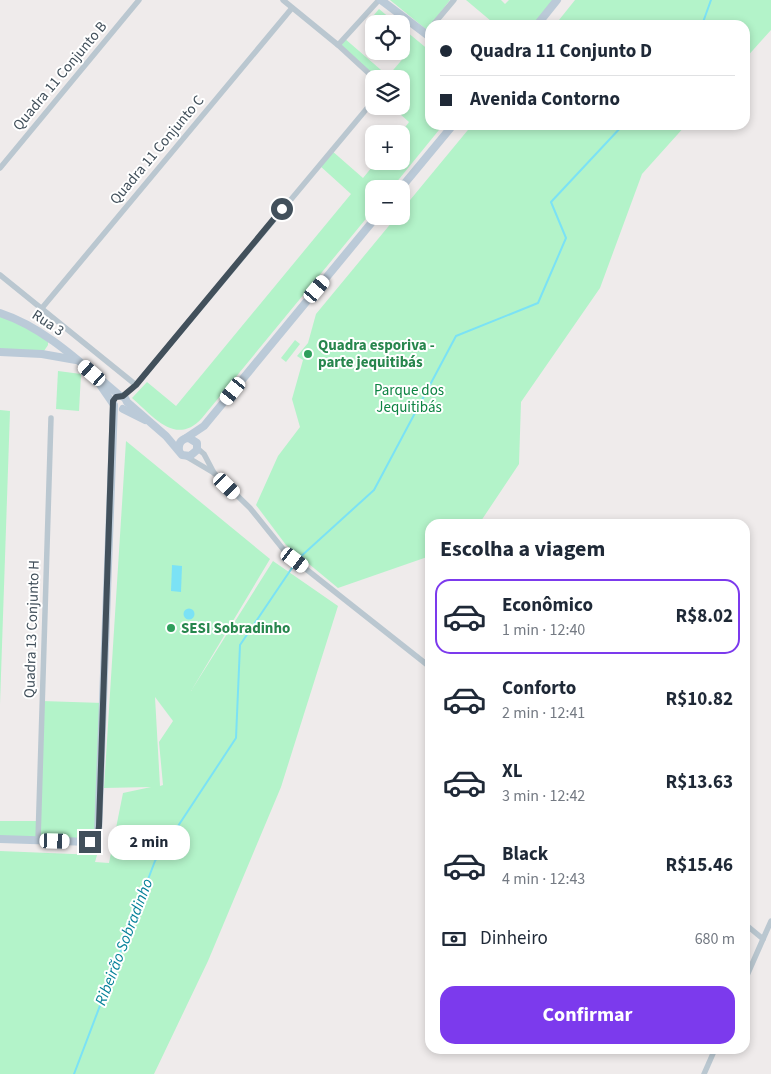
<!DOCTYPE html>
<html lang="pt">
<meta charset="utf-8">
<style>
:root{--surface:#fff;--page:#f2f2f3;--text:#1f2937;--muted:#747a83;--line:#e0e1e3;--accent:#7c3aed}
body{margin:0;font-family:"Source Sans 3",sans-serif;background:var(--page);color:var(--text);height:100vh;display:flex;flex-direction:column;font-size:19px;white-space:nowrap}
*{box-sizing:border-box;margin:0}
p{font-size:16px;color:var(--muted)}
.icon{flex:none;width:28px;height:28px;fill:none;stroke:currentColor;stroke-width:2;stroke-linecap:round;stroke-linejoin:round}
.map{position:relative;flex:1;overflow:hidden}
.side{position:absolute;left:425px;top:519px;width:325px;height:535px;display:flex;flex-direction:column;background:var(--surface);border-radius:15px;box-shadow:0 2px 8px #0003}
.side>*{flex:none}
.guide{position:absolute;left:425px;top:20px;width:325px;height:110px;border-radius:15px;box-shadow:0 2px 8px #0003;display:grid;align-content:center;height:110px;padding:0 15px;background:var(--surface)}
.fabs{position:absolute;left:365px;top:15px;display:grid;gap:10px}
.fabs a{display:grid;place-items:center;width:45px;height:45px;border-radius:10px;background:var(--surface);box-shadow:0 2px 8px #0003;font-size:25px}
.end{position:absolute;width:22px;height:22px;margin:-11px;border:6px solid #42505b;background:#fff;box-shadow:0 0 0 2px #fff}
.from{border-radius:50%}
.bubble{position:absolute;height:35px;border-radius:15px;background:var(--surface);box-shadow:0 2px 8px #0003;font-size:16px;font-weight:700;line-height:35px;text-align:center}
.car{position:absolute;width:15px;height:30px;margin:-15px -8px;border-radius:6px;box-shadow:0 0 4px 1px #0007;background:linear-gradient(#fff 24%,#345 0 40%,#fff 0 76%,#345 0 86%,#fff 0)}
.guide b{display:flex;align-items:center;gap:18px;height:48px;font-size:19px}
.guide b+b{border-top:1px solid var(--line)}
.guide i{width:12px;height:12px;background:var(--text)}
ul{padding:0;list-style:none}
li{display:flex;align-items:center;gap:15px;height:75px;margin:0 10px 8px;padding:0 5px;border:2px solid transparent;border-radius:15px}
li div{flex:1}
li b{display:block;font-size:19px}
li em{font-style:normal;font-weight:700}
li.active{border-color:var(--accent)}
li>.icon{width:45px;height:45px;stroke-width:1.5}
h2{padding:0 15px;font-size:22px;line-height:60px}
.pay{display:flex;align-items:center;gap:12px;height:55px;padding:0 15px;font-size:19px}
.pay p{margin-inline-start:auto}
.button{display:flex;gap:10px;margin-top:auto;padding:10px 15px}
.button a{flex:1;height:58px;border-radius:15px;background:var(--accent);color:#fff;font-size:20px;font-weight:700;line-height:58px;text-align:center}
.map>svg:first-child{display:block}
</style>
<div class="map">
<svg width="771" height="1074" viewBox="0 0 771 1074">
<rect width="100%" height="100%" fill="#efebeb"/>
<g fill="#b3f3c9" fill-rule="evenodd">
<polygon points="390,0 450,0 427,30"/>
<polygon points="466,0 501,0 505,4 509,0 554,0 534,25 488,25 491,21"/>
<polygon points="575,0 771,0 771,30 745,59 745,25 555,25"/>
<polygon points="379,9 397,24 374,24 374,27 368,22"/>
<path d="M401,27L430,51V125H443L391,189H374V209L202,418C176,447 153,416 132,398L147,382L176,406L351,194L319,165L331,150L363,178L377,161H401L400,134L409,122L391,106H401V79H375L338,45L344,38L388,76L406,55L401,51Z"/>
<polygon points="472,125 686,125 642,174 600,288 521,402 519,464 479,524 430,524 430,556 338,588 286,545 256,505 278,456 300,427 292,399 303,360 297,356 308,343 316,314 397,216 401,216 401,211"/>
<polygon points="0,313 48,338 48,345 42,354 0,352"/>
<polygon points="295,340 300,344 286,362 281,358"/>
<polygon points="58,371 81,374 79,411 56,409"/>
<polygon points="0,410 10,411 0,704"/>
<path d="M126,441L270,559L191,691L273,561L338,606L281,787L208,961L154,1074H0V851L97,855L95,862L109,863L123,793L151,787L104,788ZM155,697L173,721L159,742L163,785L160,786Z"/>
<polygon points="42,701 103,703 95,839 0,839 0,821 38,821"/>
</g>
<g fill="#7be2f5">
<polygon points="172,565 182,566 181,592 171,591"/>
<circle cx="189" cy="614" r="5.5"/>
</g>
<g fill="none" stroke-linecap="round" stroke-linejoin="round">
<g stroke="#7be2f5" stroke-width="2">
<polyline points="702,25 711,0"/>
<polyline points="74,1074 155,861 236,738 240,645 298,559 374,490 456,336 538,303 566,238 551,202 623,125"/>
</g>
<g stroke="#bac7d0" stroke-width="5.5">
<polyline points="283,0 338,45 375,79"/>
<polyline points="433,25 454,0"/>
<polyline points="338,45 379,0"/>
<polyline points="0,168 139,0"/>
<polyline points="0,275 136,385"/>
<polyline points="42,308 292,8"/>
<polyline points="123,396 136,385 374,100"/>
<polyline points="197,448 204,454 214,473"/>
<polyline points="187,457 214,473 250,508 287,554 430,667"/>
<polyline points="38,840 51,418"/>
<polyline points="745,924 763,939"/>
<polyline points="745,980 771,921"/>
<polyline points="704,1074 715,1049"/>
</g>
<g stroke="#bbcad8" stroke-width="8">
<polyline points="381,0 430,37"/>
<polyline points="537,25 557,0"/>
<polyline points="400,189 453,125"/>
<path d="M0,313C46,328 83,365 119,395L125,398L127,402L166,436L182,455L190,456L197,450V443L189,438C182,438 178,443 179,450"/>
<polyline points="0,352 42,354 76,360"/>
<polyline points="123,409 145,420"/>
<polyline points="186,438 204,426 377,216"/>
<polyline points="0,839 90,842 98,834 114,405 92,373"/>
</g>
</g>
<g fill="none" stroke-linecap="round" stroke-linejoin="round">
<polyline stroke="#42505b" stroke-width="6" points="90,842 98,834 99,826 113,401 116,397 123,396 136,385 282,209"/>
</g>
<g fill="#2e9e5b" stroke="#fff" stroke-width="2">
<circle cx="308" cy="354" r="5"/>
<circle cx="171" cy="628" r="5"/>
</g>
<g text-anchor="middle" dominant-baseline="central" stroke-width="4" stroke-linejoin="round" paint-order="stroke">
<g font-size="15" fill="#42505b" stroke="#fff">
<text transform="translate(60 76) rotate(-50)">Quadra 11 Conjunto B</text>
<text transform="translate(157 150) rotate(-50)">Quadra 11 Conjunto C</text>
<text transform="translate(48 323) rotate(33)">Rua 3</text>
<text transform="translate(32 629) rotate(-88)">Quadra 13 Conjunto H</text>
</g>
<g font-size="15" font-weight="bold" fill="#27864d" stroke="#fff" text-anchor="start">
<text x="318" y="345">Quadra esporiva -<tspan x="318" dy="17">parte jequitibás</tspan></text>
<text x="181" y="628">SESI Sobradinho</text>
</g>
<g font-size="15" fill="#0c8342" stroke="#fff">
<text x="409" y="390">Parque dos<tspan x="409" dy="17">Jequitibás</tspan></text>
</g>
<g font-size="16" font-style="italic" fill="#038098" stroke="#fff">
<text transform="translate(124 942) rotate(-69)">Ribeirão Sobradinho</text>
</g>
</g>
</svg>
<div class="fabs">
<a><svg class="icon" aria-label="locate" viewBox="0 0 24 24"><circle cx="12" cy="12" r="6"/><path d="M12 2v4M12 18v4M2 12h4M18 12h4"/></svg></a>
<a><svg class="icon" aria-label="layers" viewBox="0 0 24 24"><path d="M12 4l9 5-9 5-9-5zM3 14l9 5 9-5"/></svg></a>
<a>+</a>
<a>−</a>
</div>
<i class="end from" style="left:282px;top:209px"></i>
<i class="end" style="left:90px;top:842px"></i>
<div class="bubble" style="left:108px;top:825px;width:82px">2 min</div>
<i class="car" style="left:317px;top:289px;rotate:40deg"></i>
<i class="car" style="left:92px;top:373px;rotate:311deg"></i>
<i class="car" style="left:233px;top:391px;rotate:219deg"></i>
<i class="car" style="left:227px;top:486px;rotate:134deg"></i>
<i class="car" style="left:295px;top:560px;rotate:127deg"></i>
<i class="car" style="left:55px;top:841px;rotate:92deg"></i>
<div class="guide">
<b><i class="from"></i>Quadra 11 Conjunto D</b>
<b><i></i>Avenida Contorno</b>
</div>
<section class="side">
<h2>Escolha a viagem</h2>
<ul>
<li class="active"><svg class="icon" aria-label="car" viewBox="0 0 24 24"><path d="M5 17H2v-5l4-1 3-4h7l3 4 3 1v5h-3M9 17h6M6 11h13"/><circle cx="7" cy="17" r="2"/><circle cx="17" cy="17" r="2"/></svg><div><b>Econômico</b><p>1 min · 12:40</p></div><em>R$8.02</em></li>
<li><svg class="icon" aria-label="car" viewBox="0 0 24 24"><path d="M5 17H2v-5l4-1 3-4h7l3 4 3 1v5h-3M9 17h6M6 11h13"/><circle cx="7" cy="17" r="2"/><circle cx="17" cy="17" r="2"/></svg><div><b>Conforto</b><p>2 min · 12:41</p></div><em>R$10.82</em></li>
<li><svg class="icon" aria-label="car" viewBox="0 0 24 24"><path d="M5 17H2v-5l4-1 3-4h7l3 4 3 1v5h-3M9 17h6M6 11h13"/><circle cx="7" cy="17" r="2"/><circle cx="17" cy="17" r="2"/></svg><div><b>XL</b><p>3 min · 12:42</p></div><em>R$13.63</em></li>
<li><svg class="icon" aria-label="car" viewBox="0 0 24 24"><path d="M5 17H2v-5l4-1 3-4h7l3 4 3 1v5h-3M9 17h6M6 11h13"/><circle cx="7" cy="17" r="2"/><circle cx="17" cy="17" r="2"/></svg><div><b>Black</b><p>4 min · 12:43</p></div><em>R$15.46</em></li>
</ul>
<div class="pay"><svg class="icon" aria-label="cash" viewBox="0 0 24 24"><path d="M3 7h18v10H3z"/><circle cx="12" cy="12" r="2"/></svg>Dinheiro<p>680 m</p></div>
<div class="button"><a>Confirmar</a></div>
</section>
</div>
